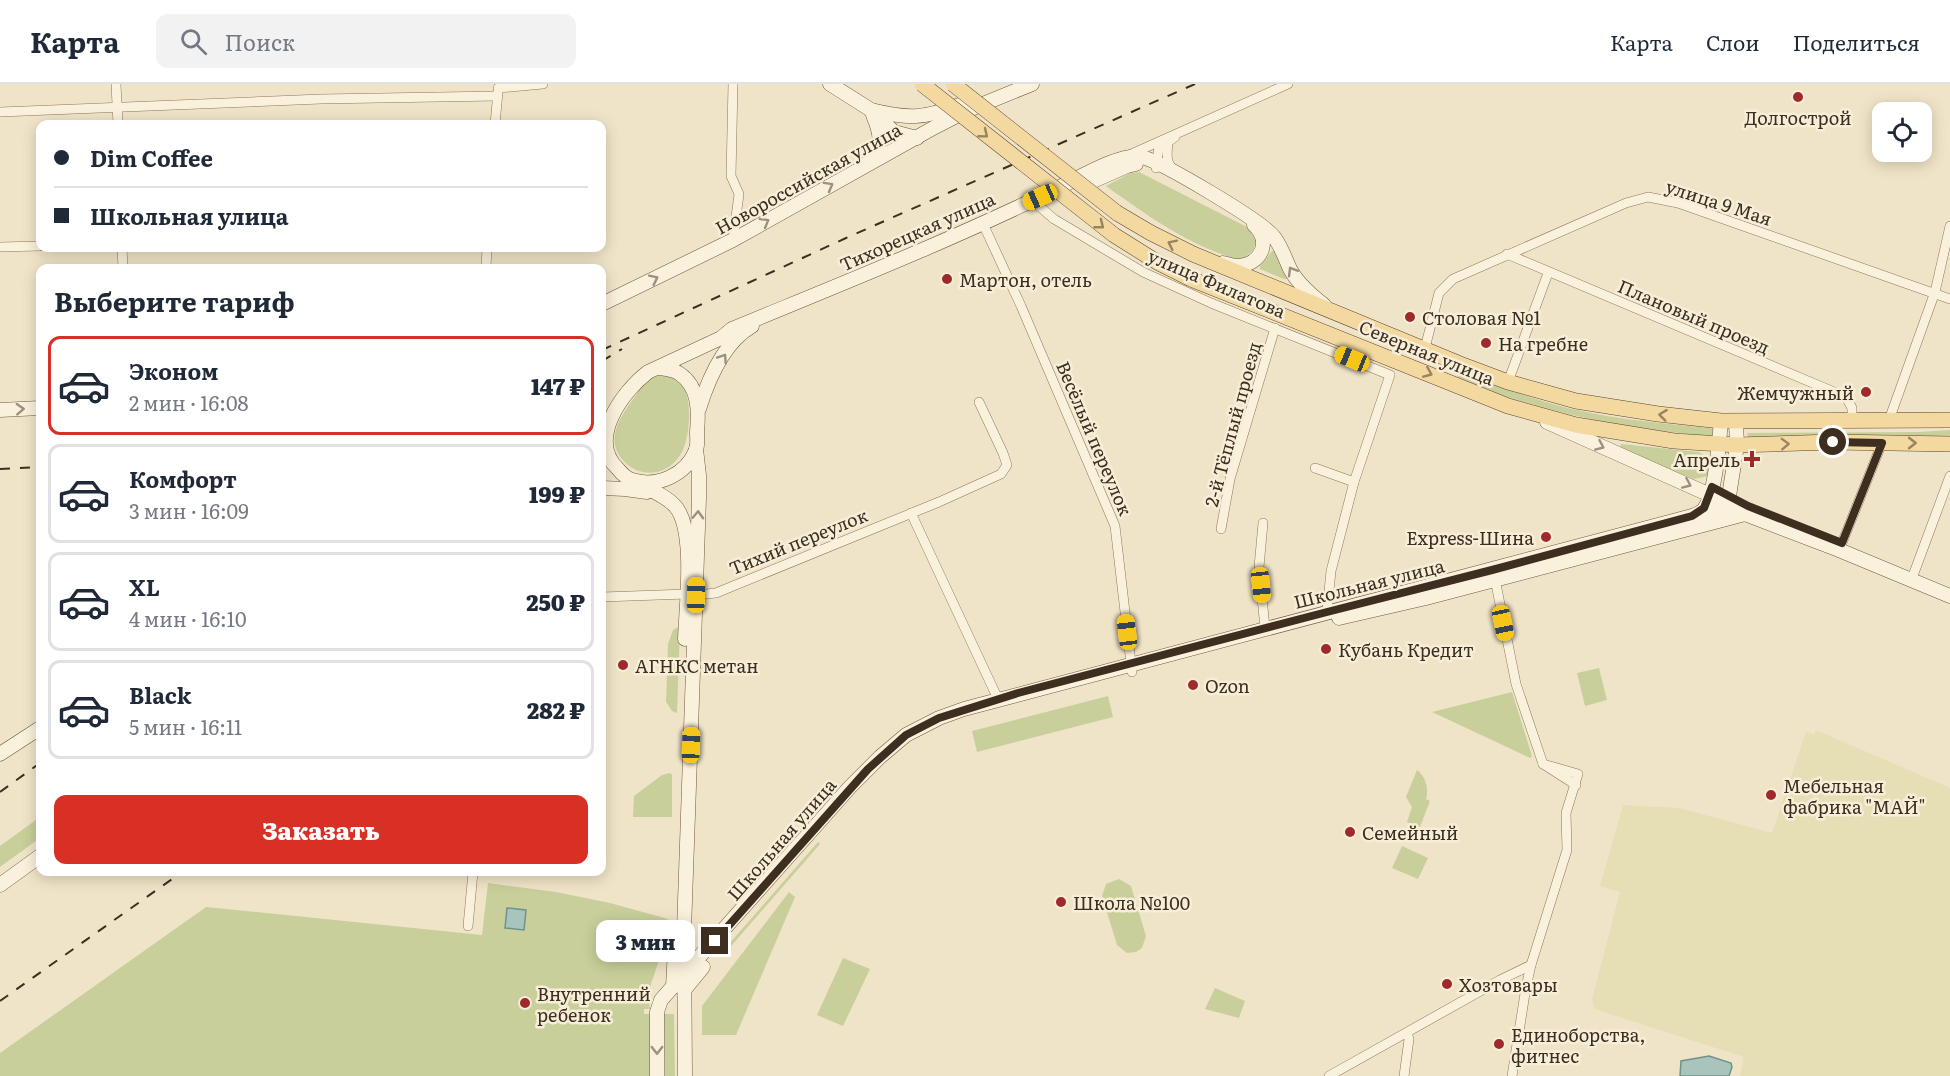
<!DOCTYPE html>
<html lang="ru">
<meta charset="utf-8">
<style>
:root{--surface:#fff;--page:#f2f2f3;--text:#1f2937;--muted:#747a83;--line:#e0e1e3;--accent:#d93025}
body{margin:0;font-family:Literata,serif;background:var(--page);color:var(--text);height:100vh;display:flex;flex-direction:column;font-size:22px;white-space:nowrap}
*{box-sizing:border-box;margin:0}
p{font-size:20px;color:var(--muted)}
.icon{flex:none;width:33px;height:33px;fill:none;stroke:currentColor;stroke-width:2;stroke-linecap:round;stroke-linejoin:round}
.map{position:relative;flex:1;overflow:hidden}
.side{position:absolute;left:36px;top:180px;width:570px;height:612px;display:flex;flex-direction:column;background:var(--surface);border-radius:12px;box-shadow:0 3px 15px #0003}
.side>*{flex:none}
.guide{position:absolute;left:36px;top:36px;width:570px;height:132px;border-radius:12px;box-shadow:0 3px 15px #0003;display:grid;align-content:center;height:132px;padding:0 18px;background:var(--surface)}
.buttons{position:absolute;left:1872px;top:18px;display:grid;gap:12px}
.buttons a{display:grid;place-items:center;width:60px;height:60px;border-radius:12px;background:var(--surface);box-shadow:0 3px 15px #0003;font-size:30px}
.end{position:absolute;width:27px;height:27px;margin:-14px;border:8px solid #3d2e20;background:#fff;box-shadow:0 0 0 3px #fff}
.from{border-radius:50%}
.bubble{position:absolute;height:42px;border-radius:12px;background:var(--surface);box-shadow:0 3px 15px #0003;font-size:20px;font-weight:800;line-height:42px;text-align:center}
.car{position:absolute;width:18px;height:36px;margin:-18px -9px;border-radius:8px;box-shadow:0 0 4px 2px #0007;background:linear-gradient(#f5c518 24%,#345 0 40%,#f5c518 0 76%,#345 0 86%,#f5c518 0)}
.guide b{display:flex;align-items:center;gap:21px;height:57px;font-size:22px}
.guide b+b{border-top:2px solid var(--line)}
.guide i{width:15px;height:15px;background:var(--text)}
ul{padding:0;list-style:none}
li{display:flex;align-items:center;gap:18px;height:99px;margin:0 12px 9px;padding:0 6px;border:3px solid var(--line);border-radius:12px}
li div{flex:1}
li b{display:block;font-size:22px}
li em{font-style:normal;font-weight:800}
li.selected{border-color:var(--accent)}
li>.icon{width:54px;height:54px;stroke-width:1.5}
h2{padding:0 18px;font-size:27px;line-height:72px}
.button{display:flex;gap:12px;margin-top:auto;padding:12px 18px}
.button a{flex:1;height:69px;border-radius:12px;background:var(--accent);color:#fff;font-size:24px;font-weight:800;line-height:69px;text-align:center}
header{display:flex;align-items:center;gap:36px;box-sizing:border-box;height:84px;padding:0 30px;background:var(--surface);border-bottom:2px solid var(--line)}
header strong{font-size:28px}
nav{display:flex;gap:33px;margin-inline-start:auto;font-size:21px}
.search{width:420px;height:54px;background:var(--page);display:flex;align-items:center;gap:15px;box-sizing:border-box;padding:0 21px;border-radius:12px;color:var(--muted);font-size:22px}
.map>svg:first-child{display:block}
</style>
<header>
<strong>Карта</strong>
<div class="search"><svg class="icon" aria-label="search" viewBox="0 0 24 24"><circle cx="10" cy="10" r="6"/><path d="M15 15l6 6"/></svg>Поиск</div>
<nav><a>Карта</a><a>Слои</a><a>Поделиться</a></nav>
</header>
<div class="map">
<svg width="1950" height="992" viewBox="0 0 1950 992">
<rect width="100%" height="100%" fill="#f0e4c8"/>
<polygon fill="#e6deb5" points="1816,646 1950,704 1950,992 1740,992 1744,973 1594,925 1592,915 1620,808 1600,802 1623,721 1679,724 1772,749 1806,648 1814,651"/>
<g fill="#c9cf9b">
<path d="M1139,88L1247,143L1256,157L1253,167L1240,176C1189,162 1148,132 1106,102L1130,89Z"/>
<polygon points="1272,167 1275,167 1288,195 1284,195 1260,185 1260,182"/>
<path d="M1461,287C1490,299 1519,310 1549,319C1601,334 1656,339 1710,344L1714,345L1713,351L1710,352C1621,345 1541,328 1458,295L1457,289Z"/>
<path d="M663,289C667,290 673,291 676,294C694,306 691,350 682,368C669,393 638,396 621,374C605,352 623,329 636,311C640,305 647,294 654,291C657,289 660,290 663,289Z"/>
<polygon points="1950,346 1950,354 1748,353 1747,349 1919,348"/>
<polygon points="1621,360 1699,368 1705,372 1712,382 1709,392 1694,395 1621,365 1620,364"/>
<polygon points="678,543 680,545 677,629 672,627 666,618 668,560 673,546"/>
<polygon points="1599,584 1607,616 1585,622 1577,589"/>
<polygon points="1512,608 1532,672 1530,674 1432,628"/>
<polygon points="1108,612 1113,633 977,668 972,647"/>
<path d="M1417,686C1426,693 1429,705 1426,715L1430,717L1420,743L1407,738L1412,723L1406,713Z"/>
<polygon points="670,689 672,691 672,733 633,733 634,712 662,691"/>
<polygon points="40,733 40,754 0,783 0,762"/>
<polygon points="818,758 820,760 731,862 729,860"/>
<polygon points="1402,762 1428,774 1418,795 1392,784"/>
<polygon points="1119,795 1131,802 1146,852 1142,864 1136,868 1127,869 1117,861 1102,812 1106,800"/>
<polygon points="488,799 556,808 610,819 668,835 668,849 648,909 650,925 644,925 644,930 650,930 650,992 0,992 0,969 206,823 482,851"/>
<polygon points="789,808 795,813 736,951 702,951 702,922"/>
<polygon points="843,874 870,885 843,942 817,931"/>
<polygon points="1215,904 1245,917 1239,934 1205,925"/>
<polygon points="664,930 674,930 675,992 665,992"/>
</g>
<g fill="#a9c4bc" stroke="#6f938a" stroke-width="1.5">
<polygon points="507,824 526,826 524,846 505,844"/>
<polygon points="1709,972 1731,979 1732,983 1729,992 1680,992 1681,977"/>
</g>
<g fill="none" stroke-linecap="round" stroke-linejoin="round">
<g stroke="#8d765c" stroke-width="10">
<g id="street">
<polyline points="116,0 118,40"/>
<polyline points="733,0 731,92 739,110 733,156"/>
<polyline points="498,4 543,0"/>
<polyline points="0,28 321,15 497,12"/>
<polyline points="495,40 498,8"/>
<path d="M1175,53L1168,58C1167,70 1165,79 1175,87"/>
<polyline points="1129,71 1288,0"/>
<polyline points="1156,84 1159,63 1162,58"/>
<polyline points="1039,122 1054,135 1143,188 1211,219 1390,291 1354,398 1331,487 1327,527"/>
<polyline points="985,144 1021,222 1115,442 1132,588"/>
<polyline points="0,163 40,162"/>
<polyline points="122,164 123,184"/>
<polyline points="1507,170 1846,313 1852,324 1852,336"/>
<polyline points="486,184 487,164"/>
<polyline points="1425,264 1439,209 1453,195 1626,119 1648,113 1678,119 1950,215"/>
<polyline points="1508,298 1548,189"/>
<polyline points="1889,336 1935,208 1950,142"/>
<polyline points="1315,384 1354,398"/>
<polyline points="911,429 998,615"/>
<polyline points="1263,439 1259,483 1265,544"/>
<polyline points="1221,445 1230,395 1275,244"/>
<polyline points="1842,459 1882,359"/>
<polyline points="1914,489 1950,392"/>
<polyline points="1495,495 1516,600 1543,680 1576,701"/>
<polyline points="696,511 716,509 939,418 1001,390 1007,381 1003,369 979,318"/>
<polyline points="602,513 687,510"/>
<polyline points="468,842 473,788"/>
<polyline points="1329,992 1500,896 1531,881"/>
<polyline points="1404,992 1409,955 1407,949"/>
<polyline points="1512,992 1526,903 1531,881 1567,766 1566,729 1578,690 1543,680"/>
</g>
</g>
<g stroke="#6f573f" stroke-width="15">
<g id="secondary">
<polyline points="830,0 871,26 894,48 917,54"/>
<path d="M871,26C908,35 923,35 959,21"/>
<path d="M868,78C884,62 881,50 873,31"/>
<polyline points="1093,97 1127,82 1136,80"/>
<path d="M1223,179C1228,180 1233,182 1238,182C1261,180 1272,158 1254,141"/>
<polyline points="602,220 733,156 935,43 966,27 1032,0"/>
<path d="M658,284C666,285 673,285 680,290C699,303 699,327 697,348C697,353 698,361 696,366C686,391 657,404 632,396C626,394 622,390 618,385C587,356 622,308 648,288L721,254L732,245C841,200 952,156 1058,104C1077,95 1121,68 1142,73C1162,78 1262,137 1274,153C1281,162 1285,174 1290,185C1298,200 1311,211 1324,221"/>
<path d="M699,325C708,296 724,258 752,242"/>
<polyline points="0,326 40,324"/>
<polyline points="1547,338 1710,411 1745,430 1839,466 1950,512"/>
<path d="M639,400C651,406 666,412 675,422C696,445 686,524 685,555"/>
<polyline points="602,404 625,405 647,408"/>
<polyline points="1704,439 1726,418 1729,412 1737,361 1736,338"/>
<polyline points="1339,534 1426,514 1745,430"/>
<polyline points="0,670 40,644"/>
<polyline points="0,801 40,772"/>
<polyline points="673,903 676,847"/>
<polyline points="685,905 703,883"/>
<path d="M657,992V928L661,916L850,703L880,673L906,651L939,634L964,625L1692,432C1697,430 1701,429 1704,425C1716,410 1719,357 1721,337"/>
<polyline points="685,992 684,846 699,414 699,391 696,365"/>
</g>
</g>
<g stroke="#5b4430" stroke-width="16">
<g id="primary">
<polyline points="1117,129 1151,149 1193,170 1460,280 1508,298 1576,317 1658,330 1721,337 1950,336"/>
<polyline points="1191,195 1508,322 1576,341 1674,357 1737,361 1833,358 1950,360"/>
</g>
</g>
<use href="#street" stroke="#faf1dc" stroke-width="9"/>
<use href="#secondary" stroke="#faf1dc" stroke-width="14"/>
<use href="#primary" stroke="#f3d9a0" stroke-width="15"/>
<g stroke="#3d2e20" stroke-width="2" stroke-dasharray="10 10" stroke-linecap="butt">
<polyline points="602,266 846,154 1195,0"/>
<polyline points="602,277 622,265"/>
<polyline points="0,385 40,383"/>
<polyline points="0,708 40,679"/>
<polyline points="0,917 182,788"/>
</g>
<g stroke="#5b4430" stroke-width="16" stroke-linecap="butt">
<g id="primary-bridge">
<polyline points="922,0 1114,151 1157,178 1191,195"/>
<polyline points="953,0 1117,129"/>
</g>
</g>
<use href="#primary-bridge" stroke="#f3d9a0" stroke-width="15"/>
</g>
<defs><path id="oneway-chevron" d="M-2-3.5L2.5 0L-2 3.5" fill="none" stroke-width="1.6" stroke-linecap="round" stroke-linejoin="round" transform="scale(1.5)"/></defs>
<g stroke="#988460">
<use href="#oneway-chevron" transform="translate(984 50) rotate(39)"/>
<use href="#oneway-chevron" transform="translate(1100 141) rotate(38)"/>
<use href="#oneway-chevron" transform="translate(1172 160) rotate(-154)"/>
<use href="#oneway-chevron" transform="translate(1428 289) rotate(23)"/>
<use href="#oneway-chevron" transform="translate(1663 331) rotate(-173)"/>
<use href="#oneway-chevron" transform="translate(1912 359)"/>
<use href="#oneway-chevron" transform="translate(1785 360) rotate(-2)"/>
</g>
<g stroke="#9c907e">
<use href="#oneway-chevron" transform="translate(829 102) rotate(-29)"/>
<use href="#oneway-chevron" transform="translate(765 138) rotate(-30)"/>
<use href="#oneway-chevron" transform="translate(1292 187) rotate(-121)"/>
<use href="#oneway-chevron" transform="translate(654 195) rotate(-26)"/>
<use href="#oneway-chevron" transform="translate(723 274) rotate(-56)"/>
<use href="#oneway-chevron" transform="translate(20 325) rotate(-3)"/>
<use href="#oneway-chevron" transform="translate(1600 362) rotate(24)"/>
<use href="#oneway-chevron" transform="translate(1687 400) rotate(24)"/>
<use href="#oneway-chevron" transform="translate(698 431) rotate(-88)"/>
<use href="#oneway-chevron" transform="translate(657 966) rotate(90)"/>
</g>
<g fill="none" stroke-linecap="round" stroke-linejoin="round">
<polyline stroke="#3d2e20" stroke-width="8" points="715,857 868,685 906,651 939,634 1018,609 1327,528 1492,486 1692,432 1704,424 1712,403 1748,422 1842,459 1882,359 1833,358"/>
</g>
<g fill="#9e2a2b" stroke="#f7eed8" stroke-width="2">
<circle cx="1798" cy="13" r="6"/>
<circle cx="947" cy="195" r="6"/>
<circle cx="1410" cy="233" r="6"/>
<circle cx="1486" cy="259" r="6"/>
<circle cx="1866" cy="308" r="6"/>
<path d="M1749 366h6v6h6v6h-6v6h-6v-6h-6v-6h6z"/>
<circle cx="1546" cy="453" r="6"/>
<circle cx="1326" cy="565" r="6"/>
<circle cx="623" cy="581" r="6"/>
<circle cx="1193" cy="601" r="6"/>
<circle cx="1771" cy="711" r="6"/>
<circle cx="1350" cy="748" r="6"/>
<circle cx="1061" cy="818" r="6"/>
<circle cx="1447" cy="900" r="6"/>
<circle cx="525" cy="919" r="6"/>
<circle cx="1499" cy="960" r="6"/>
</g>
<g text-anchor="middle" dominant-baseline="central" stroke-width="5" stroke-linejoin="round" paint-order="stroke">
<g font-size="18" fill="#3d2e20" stroke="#f7eed8" text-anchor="start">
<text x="1798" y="33" text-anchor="middle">Долгострой</text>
<text x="959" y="195">Мартон, отель</text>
<text x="1422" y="233">Столовая №1</text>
<text x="1498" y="259">На гребне</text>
<text x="1854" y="308" text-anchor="end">Жемчужный</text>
<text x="1740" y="375" text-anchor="end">Апрель</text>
<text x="1534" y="453" text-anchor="end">Express-Шина</text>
<text x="1338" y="565">Кубань Кредит</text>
<text x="635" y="581">АГНКС метан</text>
<text x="1205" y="601">Ozon</text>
<text x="1783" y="701">Мебельная<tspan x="1783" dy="21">фабрика "МАЙ"</tspan></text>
<text x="1362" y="748">Семейный</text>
<text x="1073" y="818">Школа №100</text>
<text x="1459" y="900">Хозтовары</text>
<text x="537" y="909">Внутренний<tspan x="537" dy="21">ребенок</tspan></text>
<text x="1511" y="950">Единоборства,<tspan x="1511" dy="21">фитнес</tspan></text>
</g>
<g font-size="18" fill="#3d2e20" stroke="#f7eed8">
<text transform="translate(808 94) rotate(-29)">Новороссийская улица</text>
<text transform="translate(1719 118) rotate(18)">улица 9 Мая</text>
<text transform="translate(917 147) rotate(-24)">Тихорецкая улица</text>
<text transform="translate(1217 199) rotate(23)">улица Филатова</text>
<text transform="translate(1694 232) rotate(23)">Плановый проезд</text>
<text transform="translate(1427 268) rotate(22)">Северная улица</text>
<text transform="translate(1232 340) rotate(-75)">2-й Тёплый проезд</text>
<text transform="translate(1095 354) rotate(67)">Весёлый переулок</text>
<text transform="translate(798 457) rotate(-22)">Тихий переулок</text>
<text transform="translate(1369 499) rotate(-14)">Школьная улица</text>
<text transform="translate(781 755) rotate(-49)">Школьная улица</text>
</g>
</g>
</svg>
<div class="buttons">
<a><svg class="icon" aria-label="locate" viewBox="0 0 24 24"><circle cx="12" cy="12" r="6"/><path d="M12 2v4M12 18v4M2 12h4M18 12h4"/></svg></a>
</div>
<i class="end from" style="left:1833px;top:358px"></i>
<i class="end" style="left:715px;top:857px"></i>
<div class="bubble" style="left:596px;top:836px;width:99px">3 мин</div>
<i class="car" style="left:1040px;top:113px;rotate:246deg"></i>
<i class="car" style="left:1352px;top:275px;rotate:292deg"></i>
<i class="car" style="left:1261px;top:501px;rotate:174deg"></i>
<i class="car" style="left:696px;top:511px;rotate:1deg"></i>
<i class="car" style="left:1503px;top:539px;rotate:168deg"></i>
<i class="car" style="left:1127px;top:548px;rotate:353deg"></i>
<i class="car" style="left:691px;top:661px;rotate:2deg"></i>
<div class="guide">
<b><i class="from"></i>Dim Coffee</b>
<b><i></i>Школьная улица</b>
</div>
<section class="side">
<h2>Выберите тариф</h2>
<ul>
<li class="selected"><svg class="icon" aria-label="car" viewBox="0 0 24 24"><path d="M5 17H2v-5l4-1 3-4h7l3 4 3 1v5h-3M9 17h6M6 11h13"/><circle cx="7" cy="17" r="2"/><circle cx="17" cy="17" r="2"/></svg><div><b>Эконом</b><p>2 мин · 16:08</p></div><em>147 ₽</em></li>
<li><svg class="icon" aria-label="car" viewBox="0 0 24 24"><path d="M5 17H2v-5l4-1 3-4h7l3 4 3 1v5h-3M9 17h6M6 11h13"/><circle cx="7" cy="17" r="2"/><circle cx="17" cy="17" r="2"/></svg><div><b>Комфорт</b><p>3 мин · 16:09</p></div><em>199 ₽</em></li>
<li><svg class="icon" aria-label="car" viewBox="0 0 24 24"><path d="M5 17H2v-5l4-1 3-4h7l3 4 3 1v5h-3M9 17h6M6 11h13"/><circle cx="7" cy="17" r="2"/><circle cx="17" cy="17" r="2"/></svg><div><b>XL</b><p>4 мин · 16:10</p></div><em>250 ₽</em></li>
<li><svg class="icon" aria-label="car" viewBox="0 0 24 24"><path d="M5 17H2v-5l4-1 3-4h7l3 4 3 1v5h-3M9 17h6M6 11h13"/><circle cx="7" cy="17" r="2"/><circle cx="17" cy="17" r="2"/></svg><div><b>Black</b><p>5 мин · 16:11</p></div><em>282 ₽</em></li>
</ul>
<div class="button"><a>Заказать</a></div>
</section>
</div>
